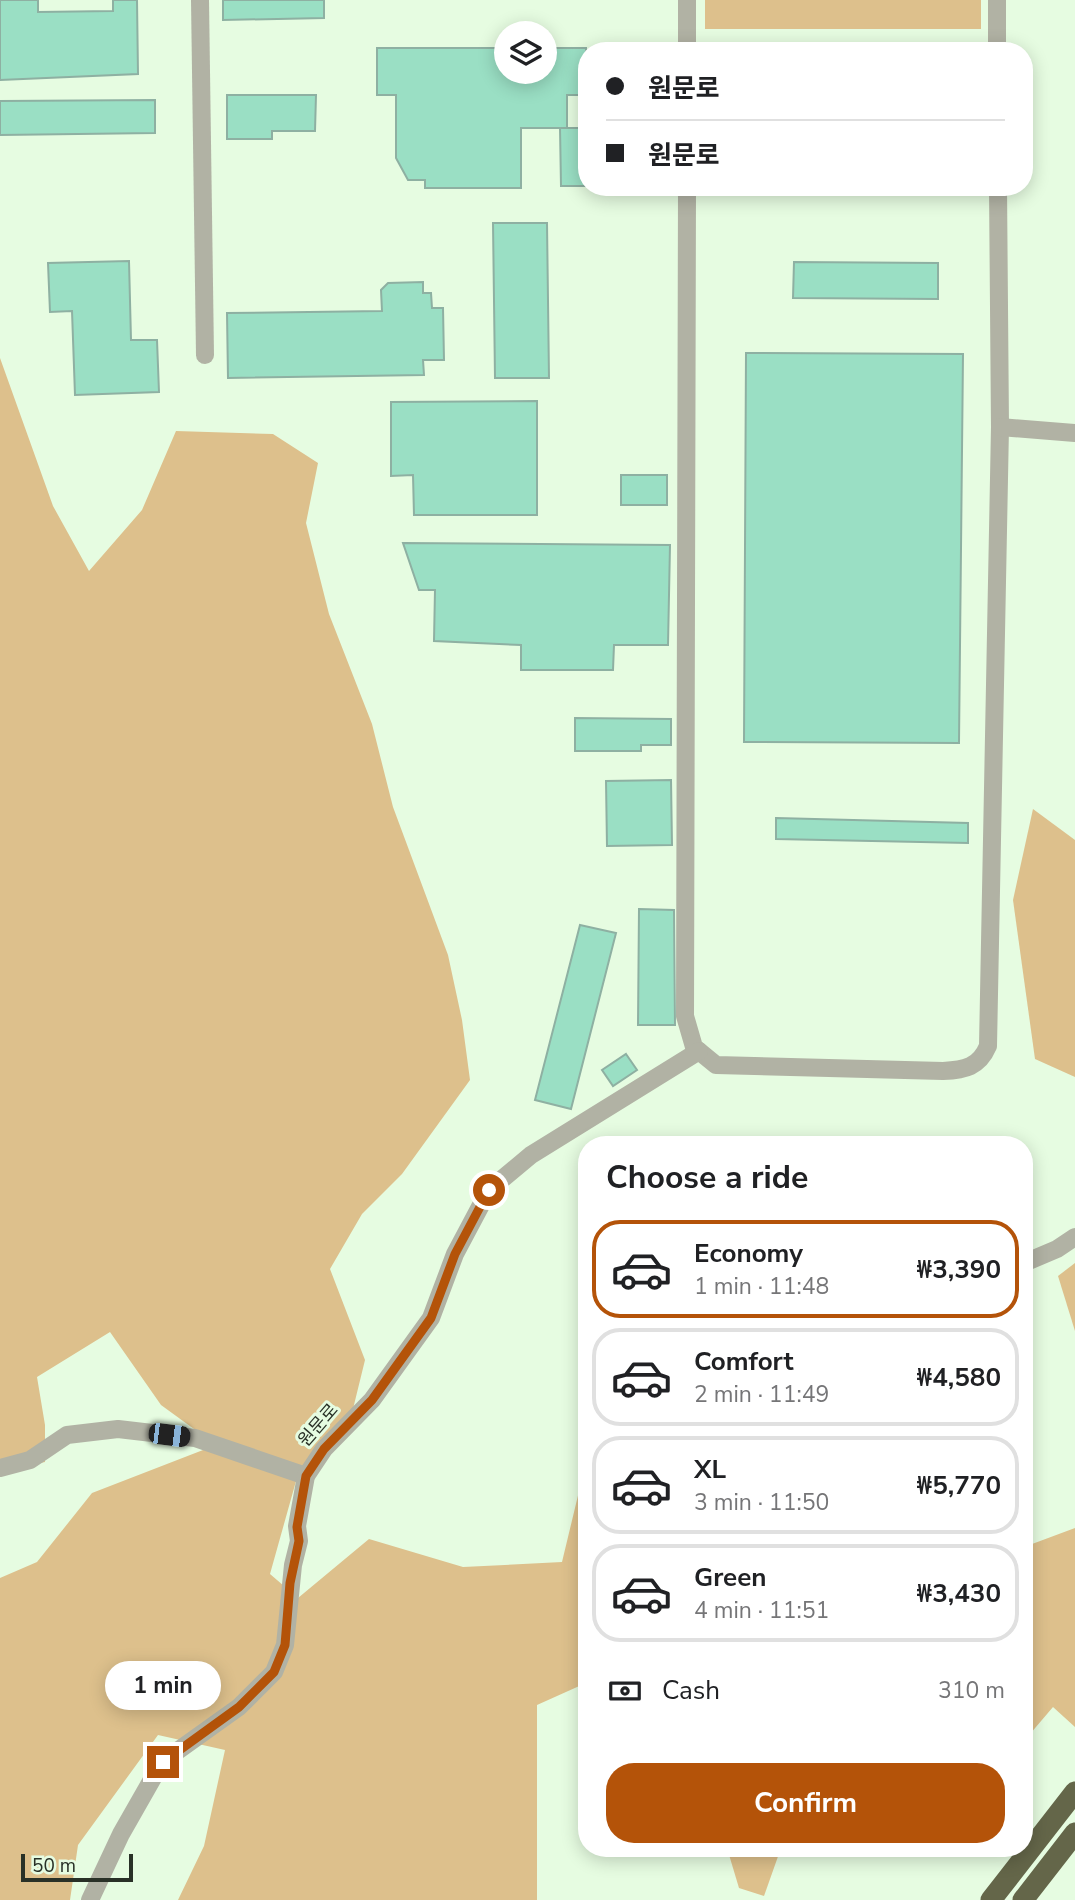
<!DOCTYPE html>
<meta charset="utf-8">
<style>
:root{--surface:#fff;--page:#f6f6f6;--text:#202124;--muted:#757577;--line:#e0e0e0;--accent:#b45309}
body{margin:0;font-family:"Nunito Sans","Noto Sans KR",sans-serif;background:var(--page);color:var(--text);height:100vh;display:flex;flex-direction:column;font-size:26px;white-space:nowrap}
*{box-sizing:border-box;margin:0}
p{font-size:23px;color:var(--muted)}
.icon{flex:none;width:38px;height:38px;fill:none;stroke:currentColor;stroke-width:2;stroke-linecap:round;stroke-linejoin:round}
.map{position:relative;flex:1;overflow:hidden}
.sheet{position:absolute;left:578px;top:1136px;width:455px;height:721px;display:flex;flex-direction:column;background:var(--surface);border-radius:28px;box-shadow:0 4px 18px #0003}
.sheet>*{flex:none}
.top-card{position:absolute;left:578px;top:42px;width:455px;height:154px;border-radius:28px;box-shadow:0 4px 18px #0003;display:grid;align-content:center;height:154px;padding:0 28px;background:var(--surface)}
.tools{position:absolute;left:494px;top:21px;display:grid;gap:14px}
.tools a{display:grid;place-items:center;width:63px;height:63px;border-radius:50%;background:var(--surface);box-shadow:0 4px 18px #0003;font-size:35px}
.scale{position:absolute;left:21px;bottom:18px;width:112px;box-sizing:border-box;padding-left:7px;border:4px solid #293127;border-top:0;font-size:19px;line-height:24px;white-space:nowrap;color:#293127;-webkit-text-stroke:5px #e6fce1;paint-order:stroke}
.end{position:absolute;width:32px;height:32px;margin:-16px;border:9px solid #b45309;background:#fff;box-shadow:0 0 0 4px #fff}
.from{border-radius:50%}
.bubble{position:absolute;height:49px;border-radius:24px;background:var(--surface);box-shadow:0 4px 18px #0003;font-size:23px;font-weight:700;line-height:49px;text-align:center}
.car{position:absolute;width:21px;height:42px;margin:-21px -10px;border-radius:9px;box-shadow:0 0 5px 2px #0007;background:linear-gradient(#222 24%,#8ab4d8 0 40%,#222 0 76%,#8ab4d8 0 86%,#222 0)}
.top-card b{display:flex;align-items:center;gap:24px;height:66px;font-size:26px}
.top-card b+b{border-top:2px solid var(--line)}
.top-card i{width:18px;height:18px;background:var(--text)}
ul{padding:0;list-style:none}
li{display:flex;align-items:center;gap:21px;height:98px;margin:0 14px 10px;padding:0 14px;border:4px solid var(--line);border-radius:28px}
li div{flex:1}
li b{display:block;font-size:26px}
li em{font-style:normal;font-weight:700}
li.active{border-color:var(--accent)}
li>.icon{width:63px;height:63px;stroke-width:1.5}
h2{padding:0 28px;font-size:32px;line-height:84px}
.pay{display:flex;align-items:center;gap:18px;height:77px;padding:0 28px;font-size:26px}
.pay p{margin-inline-start:auto}
.button{display:flex;gap:14px;margin-top:auto;padding:14px 28px}
.button a{flex:1;height:80px;border-radius:28px;background:var(--accent);color:#fff;font-size:28px;font-weight:700;line-height:80px;text-align:center}
.map>svg:first-child{display:block}
</style>
<div class="map">
<svg width="1075" height="1900" viewBox="0 0 1075 1900">
<rect width="100%" height="100%" fill="#e6fce1"/>
<g fill="#ddc08c">
<rect x="705" y="0" width="276" height="29"/>
<polygon points="0,358 53,506 89,571 142,510 176,431 273,434 318,463 306,523 329,614 372,724 393,807 448,955 462,1020 470,1080 402,1174 362,1214 330,1269 365,1360 353,1409 298,1474 270,1574 298,1598 369,1539 463,1567 562,1562 581,1483 586,1476 586,1683 537,1705 537,1900 178,1900 204,1846 225,1750 158,1735 78,1845 70,1900 0,1900 0,1578 37,1562 92,1493 216,1445 161,1405 110,1332 37,1377 45,1425 45,1462 0,1472"/>
<polygon points="1033,809 1075,840 1075,1077 1035,1059 1013,900"/>
<polygon points="1075,1263 1075,1331 1058,1276"/>
<polygon points="1075,1528 1075,1727 1053,1707 1024,1741 1024,1547"/>
<polygon points="727,1848 781,1848 764,1896 739,1888"/>
</g>
<g fill="#9adfc4" stroke="#8eb0a2" stroke-width="2">
<polygon points="0,0 38,0 38,12 113,11 113,0 137,0 138,74 0,80"/>
<polygon points="223,0 324,0 324,18 223,20"/>
<polygon points="377,48 506,48 506,72 544,72 544,48 586,48 586,95 567,95 567,128 521,128 521,188 425,188 425,180 408,180 396,158 396,95 377,95"/>
<polygon points="227,95 316,95 315,131 272,131 272,139 227,139"/>
<polygon points="155,100 155,133 0,135 0,101"/>
<polygon points="560,128 586,128 586,186 561,186"/>
<polygon points="493,223 547,223 549,378 495,378"/>
<polygon points="129,261 131,340 157,340 159,392 75,395 72,311 50,312 48,263"/>
<polygon points="794,262 938,263 938,299 793,298"/>
<polygon points="423,282 423,293 431,293 432,308 443,308 444,360 423,360 424,375 228,378 227,313 382,311 381,290 388,283"/>
<polygon points="746,353 963,354 959,743 744,742"/>
<polygon points="537,401 537,515 414,515 413,475 391,476 391,402"/>
<rect x="621" y="475" width="46" height="30"/>
<polygon points="403,543 670,545 668,645 614,645 613,670 521,670 521,645 434,641 435,590 419,590"/>
<polygon points="575,718 671,719 671,745 641,745 641,751 575,751"/>
<polygon points="671,780 672,845 607,846 606,781"/>
<polygon points="776,818 968,823 968,843 776,839"/>
<polygon points="639,909 674,910 675,1025 638,1025"/>
<polygon points="580,925 616,933 571,1109 535,1100"/>
<polygon points="626,1054 637,1070 613,1086 602,1070"/>
</g>
<g fill="none" stroke-linecap="round" stroke-linejoin="round">
<g stroke="#b1b2a4" stroke-width="18">
<polyline points="200,0 205,355"/>
<polyline points="997,0 997,51"/>
<polyline points="687,51 687,0"/>
<path d="M687,187L685,1016L694,1047L716,1065L943,1071C965,1070 979,1067 988,1046L1000,427L998,187"/>
<polyline points="1000,427 1075,433"/>
<polyline points="1024,1263 1057,1249 1075,1237"/>
<polyline points="0,1468 30,1460 67,1435 118,1429 195,1438 306,1476"/>
<polyline points="90,1900 121,1834 162,1762 239,1707 274,1672 285,1645 293,1565 299,1541 297,1526 306,1476 324,1449 372,1400 431,1318 455,1254 489,1190 531,1155 699,1051"/>
</g>
<g stroke="#646649" stroke-width="21">
<polyline points="991,1900 1075,1792"/>
<polyline points="1023,1900 1075,1833"/>
</g>
</g>
<g fill="none" stroke-linecap="round" stroke-linejoin="round">
<polyline stroke="#b45309" stroke-width="9" points="163,1762 239,1707 274,1672 285,1645 290,1583 299,1541 297,1527 306,1476 324,1449 372,1400 431,1318 455,1254 489,1190"/>
</g>
<g text-anchor="middle" dominant-baseline="central" stroke-width="6" stroke-linejoin="round" paint-order="stroke">
<g font-size="18" fill="#293127" stroke="#e6fce1">
<text transform="translate(318 1425) rotate(-49)">원문로</text>
</g>
</g>
</svg>
<div class="tools">
<a><svg class="icon" aria-label="layers" viewBox="0 0 24 24"><path d="M12 4l9 5-9 5-9-5zM3 14l9 5 9-5"/></svg></a>
</div>
<div class="scale">50 m</div>
<i class="end from" style="left:489px;top:1190px"></i>
<i class="end" style="left:163px;top:1762px"></i>
<div class="bubble" style="left:105px;top:1661px;width:116px">1 min</div>
<i class="car" style="left:169px;top:1435px;rotate:97deg"></i>
<div class="top-card">
<b><i class="from"></i>원문로</b>
<b><i></i>원문로</b>
</div>
<section class="sheet">
<h2>Choose a ride</h2>
<ul>
<li class="active"><svg class="icon" aria-label="car" viewBox="0 0 24 24"><path d="M5 17H2v-5l4-1 3-4h7l3 4 3 1v5h-3M9 17h6M6 11h13"/><circle cx="7" cy="17" r="2"/><circle cx="17" cy="17" r="2"/></svg><div><b>Economy</b><p>1 min · 11:48</p></div><em>₩3,390</em></li>
<li><svg class="icon" aria-label="car" viewBox="0 0 24 24"><path d="M5 17H2v-5l4-1 3-4h7l3 4 3 1v5h-3M9 17h6M6 11h13"/><circle cx="7" cy="17" r="2"/><circle cx="17" cy="17" r="2"/></svg><div><b>Comfort</b><p>2 min · 11:49</p></div><em>₩4,580</em></li>
<li><svg class="icon" aria-label="car" viewBox="0 0 24 24"><path d="M5 17H2v-5l4-1 3-4h7l3 4 3 1v5h-3M9 17h6M6 11h13"/><circle cx="7" cy="17" r="2"/><circle cx="17" cy="17" r="2"/></svg><div><b>XL</b><p>3 min · 11:50</p></div><em>₩5,770</em></li>
<li><svg class="icon" aria-label="car" viewBox="0 0 24 24"><path d="M5 17H2v-5l4-1 3-4h7l3 4 3 1v5h-3M9 17h6M6 11h13"/><circle cx="7" cy="17" r="2"/><circle cx="17" cy="17" r="2"/></svg><div><b>Green</b><p>4 min · 11:51</p></div><em>₩3,430</em></li>
</ul>
<div class="pay"><svg class="icon" aria-label="cash" viewBox="0 0 24 24"><path d="M3 7h18v10H3z"/><circle cx="12" cy="12" r="2"/></svg>Cash<p>310 m</p></div>
<div class="button"><a>Confirm</a></div>
</section>
</div>
